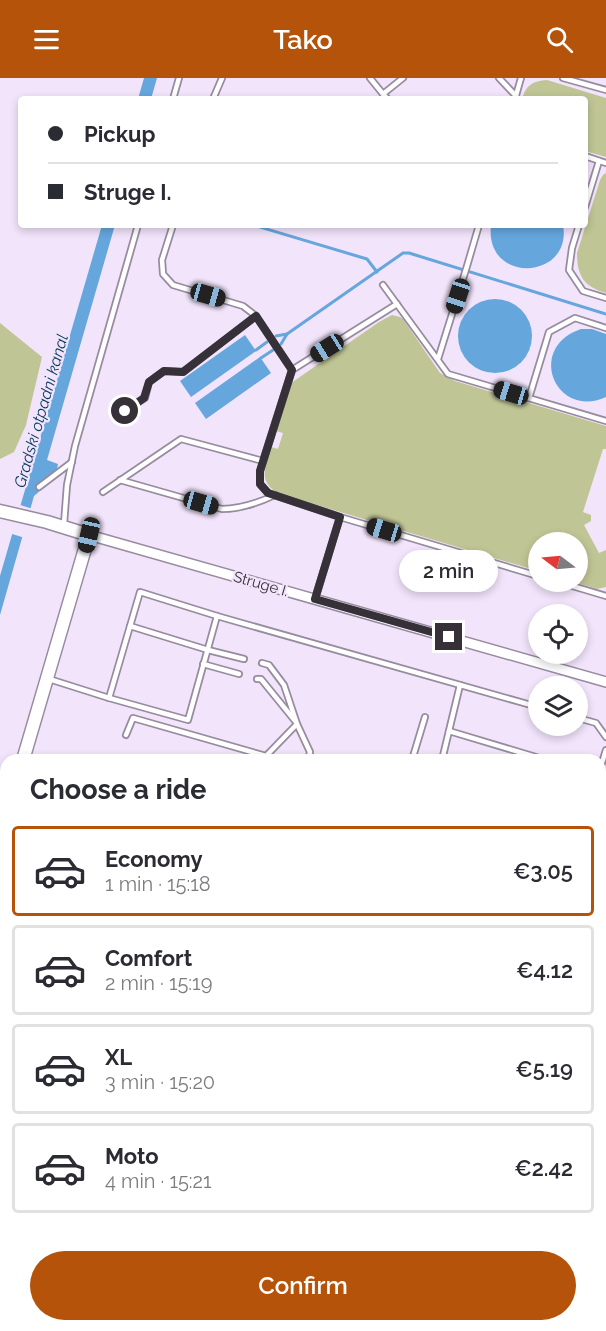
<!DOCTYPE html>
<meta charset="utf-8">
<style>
:root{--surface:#fff;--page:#f7f7f7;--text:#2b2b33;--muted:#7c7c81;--line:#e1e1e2;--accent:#b45309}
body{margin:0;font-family:Raleway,sans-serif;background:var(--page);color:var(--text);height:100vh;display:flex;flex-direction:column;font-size:22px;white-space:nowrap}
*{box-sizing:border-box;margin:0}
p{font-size:20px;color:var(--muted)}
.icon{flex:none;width:33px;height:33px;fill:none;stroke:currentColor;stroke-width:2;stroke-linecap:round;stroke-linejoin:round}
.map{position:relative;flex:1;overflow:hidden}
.drawer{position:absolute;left:0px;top:676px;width:606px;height:578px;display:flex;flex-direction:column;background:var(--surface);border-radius:18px 18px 0 0;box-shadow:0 3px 9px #0003}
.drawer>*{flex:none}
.top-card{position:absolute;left:18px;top:18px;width:570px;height:132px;border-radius:6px;box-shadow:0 3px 9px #0003;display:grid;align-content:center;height:132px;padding:0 30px;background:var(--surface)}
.needle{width:39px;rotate:286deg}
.buttons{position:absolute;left:528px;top:454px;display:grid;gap:12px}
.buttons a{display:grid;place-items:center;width:60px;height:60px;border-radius:50%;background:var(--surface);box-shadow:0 3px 9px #0003;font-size:30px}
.end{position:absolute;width:27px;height:27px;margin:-14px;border:8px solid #363139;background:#fff;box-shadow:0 0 0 3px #fff}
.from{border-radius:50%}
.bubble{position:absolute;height:42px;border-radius:21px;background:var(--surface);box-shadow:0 3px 9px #0003;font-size:20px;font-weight:600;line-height:42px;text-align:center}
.car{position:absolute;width:18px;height:36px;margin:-18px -9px;border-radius:8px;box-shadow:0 0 4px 2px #0007;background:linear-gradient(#222 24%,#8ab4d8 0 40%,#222 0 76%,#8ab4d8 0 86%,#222 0)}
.top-card b{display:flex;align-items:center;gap:21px;height:57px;font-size:22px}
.top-card b+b{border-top:2px solid var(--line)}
.top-card i{width:15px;height:15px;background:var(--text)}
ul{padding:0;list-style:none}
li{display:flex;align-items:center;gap:18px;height:90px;margin:0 12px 9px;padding:0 18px;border:3px solid var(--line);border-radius:6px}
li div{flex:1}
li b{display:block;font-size:22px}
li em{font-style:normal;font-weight:600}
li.current{border-color:var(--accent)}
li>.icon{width:54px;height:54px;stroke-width:1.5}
h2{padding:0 30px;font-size:27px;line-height:72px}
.button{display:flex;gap:12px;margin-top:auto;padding:12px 30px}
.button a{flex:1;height:69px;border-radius:36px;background:var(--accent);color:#fff;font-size:24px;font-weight:600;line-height:69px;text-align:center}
header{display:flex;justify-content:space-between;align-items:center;height:78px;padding:0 30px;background:var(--accent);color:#fff;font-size:27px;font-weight:600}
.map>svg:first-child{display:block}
</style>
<header><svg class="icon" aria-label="menu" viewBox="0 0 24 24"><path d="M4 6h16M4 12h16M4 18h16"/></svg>Tako<svg class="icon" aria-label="search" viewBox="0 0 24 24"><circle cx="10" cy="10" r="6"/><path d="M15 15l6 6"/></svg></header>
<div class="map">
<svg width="606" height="1253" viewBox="0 0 606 1253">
<rect width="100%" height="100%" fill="#f2e4fb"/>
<g fill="#c0c595">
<path d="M547,2L606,20V79L585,73V21H522C526,7 533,3 547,2Z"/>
<path d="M606,95V215C584,209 577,198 577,175L600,102L603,97Z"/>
<path d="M392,237L400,239L403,241L440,295L455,303L606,348V371H603L583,434L591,437V443L584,447L599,475L606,472V509L597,511L574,504H578V465H538V493L280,416C257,405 265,388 271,369L278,371L283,355L276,353L290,307L294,303L379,244Z"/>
<polygon points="0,245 42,279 26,347 14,374 0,381"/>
<polygon points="388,1248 499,1248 483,1253 393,1253"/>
</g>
<g fill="#65a6dd">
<polygon points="144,0 157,0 151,21 138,21"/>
<polygon points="102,147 115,147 47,382 58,386 57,392 38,407 41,412 34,418 0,537 0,498"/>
<path d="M491,147H563C573,202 484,207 491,147Z"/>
<circle cx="495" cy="258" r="37"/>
<path d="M581,251H592L606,256V319C556,342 525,270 581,251Z"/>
<polygon points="245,257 256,273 191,319 180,303"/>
<polygon points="260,279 271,295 206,341 195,325"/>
</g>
<polygon fill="#f2e4fb" points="17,426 33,431 25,460 9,455"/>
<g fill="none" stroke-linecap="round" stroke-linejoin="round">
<g stroke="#65a6dd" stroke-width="3">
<polyline points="253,147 367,181 377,194"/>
<polyline points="276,258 287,256 403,175 409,175 606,236"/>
<polyline points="281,266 287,256"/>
<polyline points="256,272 267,264"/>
<polyline points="261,280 273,272"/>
</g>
<g stroke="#978ba0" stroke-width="8">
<g id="service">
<polyline points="370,0 383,16"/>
<polyline points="499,0 516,18"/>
<polyline points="563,0 606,12"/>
<polyline points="173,21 179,0"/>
<polyline points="213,21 222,0"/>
<polyline points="388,21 383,16 403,0"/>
<polyline points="515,21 521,0"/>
<polyline points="585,78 606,85"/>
<polyline points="585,129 599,83"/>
<polyline points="173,147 162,182 163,196 173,207 243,228 256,238 292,292 260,393 260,406 268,415 340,439 315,521"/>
<polyline points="579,147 572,170 569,192 583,213 606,220"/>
<polyline points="383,207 448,296 606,343"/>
<polyline points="438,281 467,188 479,147"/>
<polyline points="292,292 397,226"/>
<polyline points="529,320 549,254 575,240 606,250"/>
<polyline points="125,333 145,320 149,304 164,293 183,294 256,238"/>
<path d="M120,402L222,431C241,431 258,425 275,417"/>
<polyline points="39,409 72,384"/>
<polyline points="103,414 181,361 263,383"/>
<polyline points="340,439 538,498"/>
<polyline points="64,446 67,407 75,368 138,147"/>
<polyline points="559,504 606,518"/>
<polyline points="130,548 208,572 244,581"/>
<polyline points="262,585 269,587 284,607 297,646 310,674 308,682"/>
<polyline points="203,586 239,596"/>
<polyline points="49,601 109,620 188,642 217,538 538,629"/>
<polyline points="257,601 261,601 296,644"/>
<polyline points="109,620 140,514 217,538"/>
<polyline points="578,640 596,645 606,659"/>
<polyline points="449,653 546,682"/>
<polyline points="126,657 133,640 280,682"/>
<polyline points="266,678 297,646"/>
<polyline points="412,682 425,639"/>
<polyline points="442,682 460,607"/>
<polyline points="600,691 606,672"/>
<polyline points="600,785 606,790"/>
<polyline points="600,1022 606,1024"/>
</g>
</g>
<g stroke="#978ba0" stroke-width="12">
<g id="minor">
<polyline points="89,457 606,604"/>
<polyline points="314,1253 319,1248"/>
</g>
</g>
<g stroke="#978ba0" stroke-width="15">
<g id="tertiary">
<polyline points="0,433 47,444 89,457 23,682"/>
<polyline points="0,762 6,741"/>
<polyline points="0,984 6,995"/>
<polyline points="143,1248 146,1253"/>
</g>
</g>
<use href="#service" stroke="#fff" stroke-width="4.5"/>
<use href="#minor" stroke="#fff" stroke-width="9"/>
<use href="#tertiary" stroke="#fff" stroke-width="12"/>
</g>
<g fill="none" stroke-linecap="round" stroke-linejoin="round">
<polyline stroke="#363139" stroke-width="8" points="125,333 144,320 149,304 164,293 183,294 256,238 292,292 260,393 260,406 268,415 340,439 315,521 449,559"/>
</g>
<g text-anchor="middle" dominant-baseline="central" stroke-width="4.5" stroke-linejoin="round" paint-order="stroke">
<g font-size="15" fill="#363139" stroke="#f2e4fb">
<text transform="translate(261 506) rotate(16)">Struge I.</text>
</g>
<g font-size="16" font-style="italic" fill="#03385b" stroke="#f2e4fb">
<text transform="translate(41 333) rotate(-74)">Gradski otpadni kanal</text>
</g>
</g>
</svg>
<div class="buttons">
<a><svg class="needle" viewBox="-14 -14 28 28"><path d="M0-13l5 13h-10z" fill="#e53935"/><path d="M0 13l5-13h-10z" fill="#7c7c81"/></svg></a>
<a><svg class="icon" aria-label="locate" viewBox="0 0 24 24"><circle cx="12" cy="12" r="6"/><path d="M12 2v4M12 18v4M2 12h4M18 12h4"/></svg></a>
<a><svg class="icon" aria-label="layers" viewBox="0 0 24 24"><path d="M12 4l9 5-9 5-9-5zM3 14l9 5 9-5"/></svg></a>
</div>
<i class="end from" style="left:125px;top:333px"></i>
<i class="end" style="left:449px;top:559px"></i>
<div class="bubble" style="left:399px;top:472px;width:99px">2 min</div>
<i class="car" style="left:208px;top:217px;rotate:106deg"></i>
<i class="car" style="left:458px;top:218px;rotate:198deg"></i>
<i class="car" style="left:327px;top:270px;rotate:238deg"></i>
<i class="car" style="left:511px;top:315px;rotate:287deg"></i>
<i class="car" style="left:201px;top:425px;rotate:106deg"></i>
<i class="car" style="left:384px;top:452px;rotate:287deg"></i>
<i class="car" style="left:89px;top:457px;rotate:193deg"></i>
<div class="top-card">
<b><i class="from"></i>Pickup</b>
<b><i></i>Struge I.</b>
</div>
<section class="drawer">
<h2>Choose a ride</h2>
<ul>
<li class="current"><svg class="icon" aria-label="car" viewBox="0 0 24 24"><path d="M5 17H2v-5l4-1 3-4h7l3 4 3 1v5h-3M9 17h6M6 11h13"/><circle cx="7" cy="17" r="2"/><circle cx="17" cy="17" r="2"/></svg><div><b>Economy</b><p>1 min · 15:18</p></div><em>€3.05</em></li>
<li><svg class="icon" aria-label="car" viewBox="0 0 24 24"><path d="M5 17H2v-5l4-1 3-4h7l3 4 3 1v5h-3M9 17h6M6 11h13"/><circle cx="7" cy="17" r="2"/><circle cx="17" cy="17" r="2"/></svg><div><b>Comfort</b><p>2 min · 15:19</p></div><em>€4.12</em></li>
<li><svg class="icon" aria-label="car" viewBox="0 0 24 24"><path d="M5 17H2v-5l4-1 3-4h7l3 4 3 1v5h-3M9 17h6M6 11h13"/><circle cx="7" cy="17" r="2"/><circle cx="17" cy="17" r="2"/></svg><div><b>XL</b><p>3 min · 15:20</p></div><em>€5.19</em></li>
<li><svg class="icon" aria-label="car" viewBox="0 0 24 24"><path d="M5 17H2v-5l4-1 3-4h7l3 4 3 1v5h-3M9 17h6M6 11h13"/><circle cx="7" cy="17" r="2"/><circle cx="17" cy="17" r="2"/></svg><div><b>Moto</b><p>4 min · 15:21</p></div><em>€2.42</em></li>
</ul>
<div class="button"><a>Confirm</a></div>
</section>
</div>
